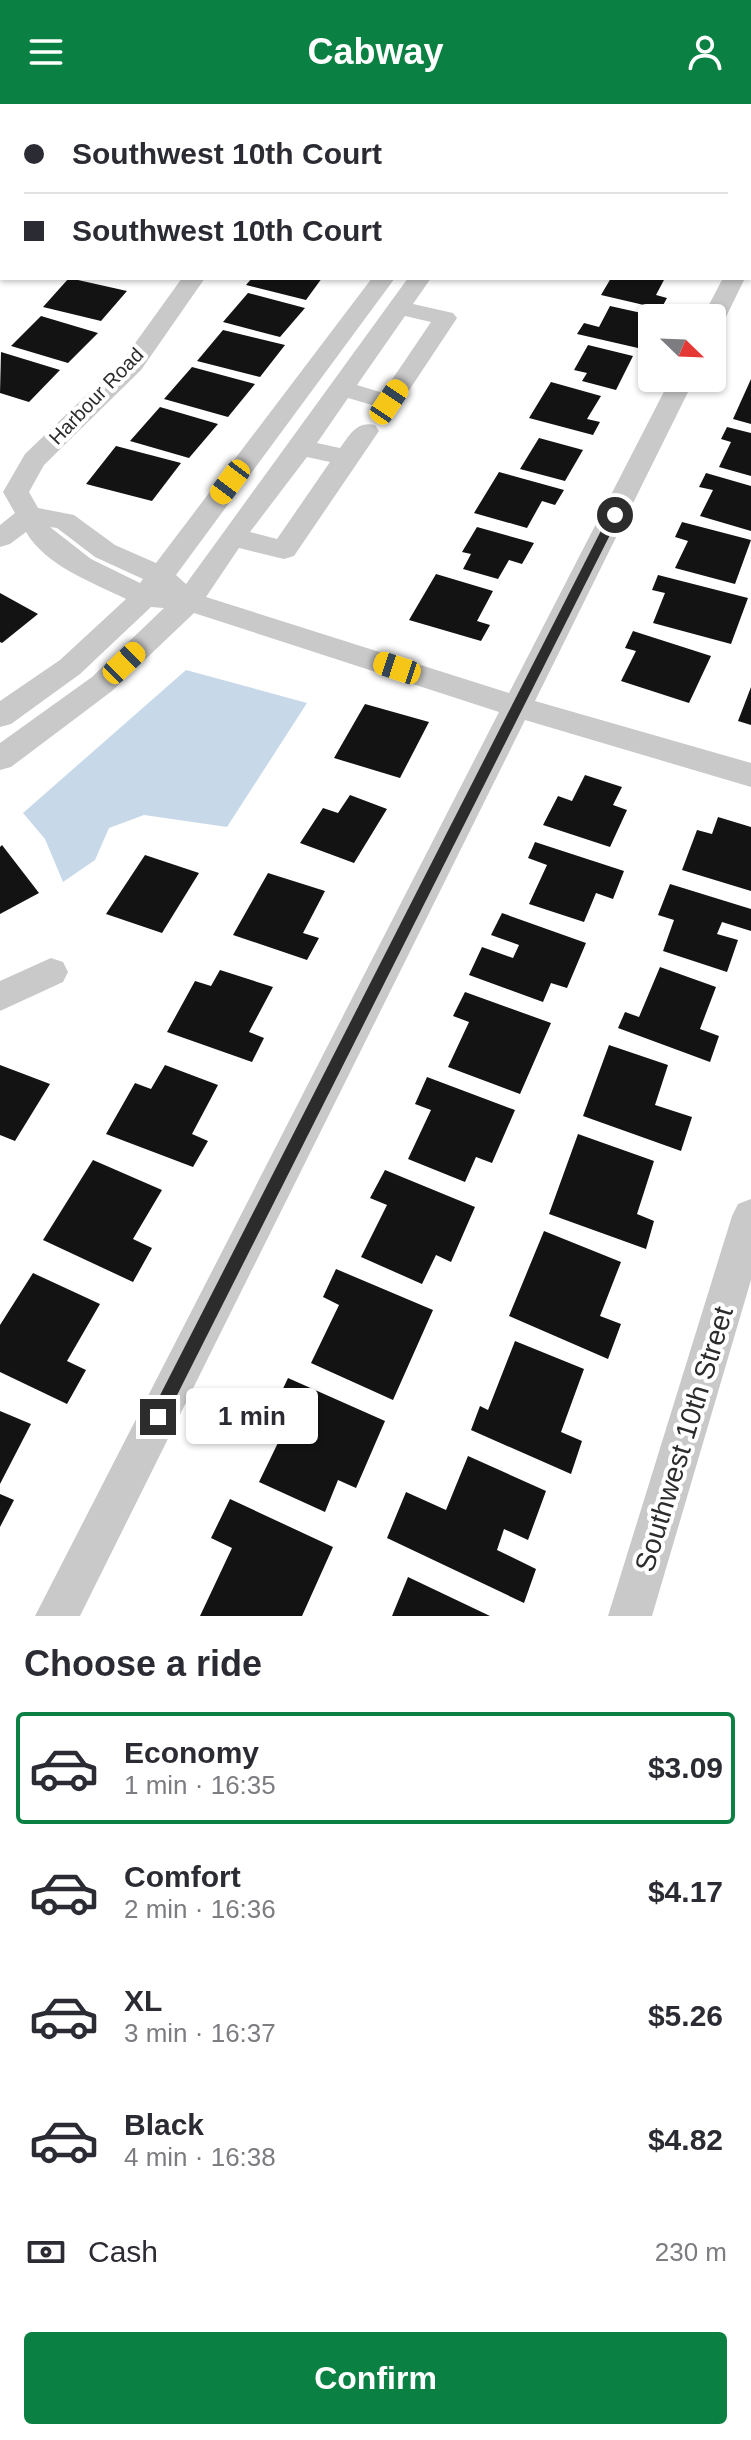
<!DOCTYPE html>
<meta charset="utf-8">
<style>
:root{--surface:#fff;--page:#f7f7f7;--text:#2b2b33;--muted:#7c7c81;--line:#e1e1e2;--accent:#0b8043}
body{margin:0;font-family:Arial,sans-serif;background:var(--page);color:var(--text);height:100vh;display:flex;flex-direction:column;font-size:30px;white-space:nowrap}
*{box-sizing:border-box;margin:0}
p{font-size:26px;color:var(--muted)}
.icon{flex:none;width:44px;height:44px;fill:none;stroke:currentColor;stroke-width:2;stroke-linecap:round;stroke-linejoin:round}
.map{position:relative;height:1512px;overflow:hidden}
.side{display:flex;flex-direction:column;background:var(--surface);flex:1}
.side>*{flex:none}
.top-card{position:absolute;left:0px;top:0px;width:752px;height:176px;box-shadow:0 2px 6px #0004;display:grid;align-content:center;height:176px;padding:0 24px;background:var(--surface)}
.needle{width:52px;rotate:113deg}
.fabs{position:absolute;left:638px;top:200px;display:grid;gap:16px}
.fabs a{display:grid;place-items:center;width:88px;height:88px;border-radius:8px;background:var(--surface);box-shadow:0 2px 6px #0004;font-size:40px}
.end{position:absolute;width:36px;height:36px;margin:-18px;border:10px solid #2c2c2c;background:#fff;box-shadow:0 0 0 4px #fff}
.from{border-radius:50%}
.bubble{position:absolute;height:56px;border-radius:8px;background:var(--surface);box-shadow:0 2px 6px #0004;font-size:26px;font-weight:800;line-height:56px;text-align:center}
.car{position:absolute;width:24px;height:48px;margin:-24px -12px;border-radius:10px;box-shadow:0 0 6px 2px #0007;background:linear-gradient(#f5c518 24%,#345 0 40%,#f5c518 0 76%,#345 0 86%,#f5c518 0)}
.top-card b{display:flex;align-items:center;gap:28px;height:76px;font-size:30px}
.top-card b+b{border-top:2px solid var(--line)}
.top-card i{width:20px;height:20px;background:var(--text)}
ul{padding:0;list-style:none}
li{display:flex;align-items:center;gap:24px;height:112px;margin:0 16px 12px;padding:0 8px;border:4px solid transparent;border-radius:8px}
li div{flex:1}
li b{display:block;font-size:30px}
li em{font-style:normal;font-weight:800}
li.selected{border-color:var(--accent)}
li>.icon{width:72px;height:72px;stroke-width:1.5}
h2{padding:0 24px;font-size:36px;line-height:96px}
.pay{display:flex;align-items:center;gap:20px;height:88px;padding:0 24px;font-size:30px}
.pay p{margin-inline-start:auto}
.primary-button{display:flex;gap:16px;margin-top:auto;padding:16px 24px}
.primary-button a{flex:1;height:92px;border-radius:8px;background:var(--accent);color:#fff;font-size:32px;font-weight:800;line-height:92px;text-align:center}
header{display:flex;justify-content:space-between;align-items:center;height:104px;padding:0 24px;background:var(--accent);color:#fff;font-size:36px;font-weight:800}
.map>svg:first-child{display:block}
</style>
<header><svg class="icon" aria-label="menu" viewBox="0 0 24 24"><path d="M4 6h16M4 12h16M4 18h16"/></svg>Cabway<svg class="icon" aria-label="person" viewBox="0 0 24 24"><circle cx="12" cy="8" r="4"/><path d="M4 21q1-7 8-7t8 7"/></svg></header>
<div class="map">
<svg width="751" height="1512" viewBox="0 0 751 1512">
<rect width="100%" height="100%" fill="#fff"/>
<polygon fill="#c7d9e9" points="186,566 307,599 227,723 144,711 109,724 95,756 63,778 45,735 23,709"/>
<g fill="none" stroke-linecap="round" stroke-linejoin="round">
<polygon fill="#c7d9e9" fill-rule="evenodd" points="2,128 2,146 0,147 0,129"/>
</g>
<g fill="#131313">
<polygon points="69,174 127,187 101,217 43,203"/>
<polygon points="252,174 322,174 306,196 246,181"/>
<polygon points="611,174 665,174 656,191 667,194 661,205 601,191"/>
<polygon points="248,189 305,204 280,233 223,218"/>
<polygon points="610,202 655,212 638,244 577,230 584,219 599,223"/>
<polygon points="41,212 98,229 68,259 11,242"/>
<polygon points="223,226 285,241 260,273 197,257"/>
<polygon points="588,241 633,252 616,286 582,277 587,269 574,266"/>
<polygon points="1,248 60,266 29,298 0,289"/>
<polygon points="192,263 255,280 228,313 164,295"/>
<polygon points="751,275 751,320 733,315"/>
<polygon points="551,278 601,292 587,315 600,318 593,331 529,314"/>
<polygon points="160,303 218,320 189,354 130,337"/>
<polygon points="727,323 751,329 751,372 719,363 731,338 721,335"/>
<polygon points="539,334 583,346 565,377 520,365"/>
<polygon points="116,342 181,359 152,397 86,380"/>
<polygon points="499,368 564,386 555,401 542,397 527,424 474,409"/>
<polygon points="706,369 751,382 751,427 700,412 713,386 699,383"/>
<polygon points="682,418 751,436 735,480 675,464 688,437 675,433"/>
<polygon points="477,423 534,439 522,460 509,456 498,475 463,465 471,450 462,448"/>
<polygon points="436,470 493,487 477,517 490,521 481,537 409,516"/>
<polygon points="658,471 748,494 731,540 653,519 665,489 652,486"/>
<polygon points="0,489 38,510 2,539 0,538"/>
<polygon points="633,527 711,552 689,599 621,577 636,547 625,544"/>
<polygon points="751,583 751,621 738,617"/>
<polygon points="365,600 429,618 400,674 334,654"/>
<polygon points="585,671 622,683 613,701 627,706 610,743 543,721 558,692 572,697"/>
<polygon points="350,691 387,705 354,759 300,739 323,704 338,709"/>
<polygon points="718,713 751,723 751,787 682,766 697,726 712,730"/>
<polygon points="535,738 624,767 613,795 596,789 584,818 529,800 547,761 528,754"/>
<polygon points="2,741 39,789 0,810 0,743"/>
<polygon points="145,751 199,769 162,829 106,810"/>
<polygon points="268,769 325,787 303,829 319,834 307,856 233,831"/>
<polygon points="670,780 751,805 751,827 722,818 717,830 738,836 727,868 663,847 674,816 658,811"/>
<polygon points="502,809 586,839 567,884 551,879 543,898 469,871 482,843 513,854 519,841 491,831"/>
<polygon points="660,863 716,883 700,925 719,932 710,958 618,924 625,908 639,913"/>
<polygon points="220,866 273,883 249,928 264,934 252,958 167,928 195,877 211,882"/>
<polygon points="465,888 551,919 520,990 448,963 469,918 453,912"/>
<polygon points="609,941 668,961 655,1001 692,1013 681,1047 583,1012"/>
<polygon points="0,961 50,980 15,1037 0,1031"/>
<polygon points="165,961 218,981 192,1030 208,1037 193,1063 106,1030 135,979 151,985"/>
<polygon points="427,973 515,1006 492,1059 476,1053 465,1078 408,1055 431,1006 415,1000"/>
<polygon points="578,1030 654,1057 637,1110 654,1117 646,1145 549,1110"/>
<polygon points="93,1056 162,1086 133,1135 152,1144 133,1178 43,1136"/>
<polygon points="385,1066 475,1103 451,1158 436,1151 422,1180 361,1153 387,1101 370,1094"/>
<polygon points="544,1127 621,1158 600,1212 621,1220 608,1255 509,1212"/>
<polygon points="336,1165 433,1206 393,1296 311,1259 339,1201 323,1193"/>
<polygon points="33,1169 100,1200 67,1257 86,1266 67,1300 0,1268 0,1221"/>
<polygon points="515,1237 584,1265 561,1328 582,1337 571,1370 471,1326 480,1302 488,1306"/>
<polygon points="288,1274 385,1317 356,1384 338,1376 325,1408 259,1378 289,1316 272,1308"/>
<polygon points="0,1307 31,1320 0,1380"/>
<polygon points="468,1352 546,1387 528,1436 504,1425 497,1446 536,1465 524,1499 387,1434 406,1388 446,1406"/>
<polygon points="0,1390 14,1396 0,1423"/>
<polygon points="230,1395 333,1443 302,1512 200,1512 232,1444 211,1434"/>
<polygon points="408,1473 490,1512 392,1512"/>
</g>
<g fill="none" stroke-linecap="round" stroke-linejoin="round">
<g fill="#c9c9c9" fill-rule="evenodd">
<polygon points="346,0 367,0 345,2"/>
<polygon points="502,0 523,0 501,2"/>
<polygon points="534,0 555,0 533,2"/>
<polygon points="751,132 751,147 750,148 750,133"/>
<path d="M182,174H205L141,266L44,361L29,388L38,404L74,411L115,441L156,459L372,174H395L176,471L186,480L408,174H431L413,200L453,209L457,214L398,303L389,306L348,294L317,339L340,344C350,331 356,317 375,321L379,327L294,452L284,455L239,444L206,493L509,589L671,274H695L535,597L751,659V683L525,616L80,1512H35L499,608L194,509L112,587L11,663L0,666V639L92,573L164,504L151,503L80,570L11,620L0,623V597L60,556L126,495C92,478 46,462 26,428L10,440L0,443V421L15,409L3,388L25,350L123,256ZM405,212L431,218L383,289L357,281ZM307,353L330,358L277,435L250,428ZM50,423L57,424L95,453L143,475L140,479L91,455Z"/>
<polygon points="723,174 745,174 724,217 720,222 712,224 712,214 702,214"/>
<polygon points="51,854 63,858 68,868 63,878 0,907 0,877"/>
<polygon points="751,1095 751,1176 652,1512 608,1512 732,1112 738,1100"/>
</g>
</g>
<polygon fill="#2c2c2c" points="615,408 620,411 163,1319 158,1321 152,1319 149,1313 152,1307 609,411"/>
<g text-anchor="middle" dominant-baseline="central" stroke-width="8" stroke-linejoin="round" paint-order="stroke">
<g font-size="20" fill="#2c2c2c" stroke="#fff">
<text transform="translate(96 292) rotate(-46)">Harbour Road</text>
</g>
<g font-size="28" fill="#2c2c2c" stroke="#fff">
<text transform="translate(684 1335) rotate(-73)">Southwest 10th Street</text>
</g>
</g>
</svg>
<div class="fabs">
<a><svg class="needle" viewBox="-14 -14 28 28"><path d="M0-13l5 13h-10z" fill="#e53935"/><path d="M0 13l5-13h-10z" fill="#7c7c81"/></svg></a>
</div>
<i class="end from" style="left:615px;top:411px"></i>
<i class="end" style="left:158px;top:1313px"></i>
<div class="bubble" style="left:186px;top:1284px;width:132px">1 min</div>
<i class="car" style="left:389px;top:298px;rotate:34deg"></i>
<i class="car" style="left:230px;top:378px;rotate:217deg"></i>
<i class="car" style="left:124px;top:559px;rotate:46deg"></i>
<i class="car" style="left:397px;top:564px;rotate:288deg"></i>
<div class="top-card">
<b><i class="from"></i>Southwest 10th Court</b>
<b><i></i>Southwest 10th Court</b>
</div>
</div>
<section class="side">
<h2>Choose a ride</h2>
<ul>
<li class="selected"><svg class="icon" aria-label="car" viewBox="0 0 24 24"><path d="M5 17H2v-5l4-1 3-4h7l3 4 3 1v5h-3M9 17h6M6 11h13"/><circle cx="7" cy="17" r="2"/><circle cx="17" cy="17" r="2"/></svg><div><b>Economy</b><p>1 min · 16:35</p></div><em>$3.09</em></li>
<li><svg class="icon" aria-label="car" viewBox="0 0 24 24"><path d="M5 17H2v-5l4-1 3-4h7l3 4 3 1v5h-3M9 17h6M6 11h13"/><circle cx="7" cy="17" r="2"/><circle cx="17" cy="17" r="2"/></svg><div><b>Comfort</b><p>2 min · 16:36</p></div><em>$4.17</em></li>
<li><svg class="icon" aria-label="car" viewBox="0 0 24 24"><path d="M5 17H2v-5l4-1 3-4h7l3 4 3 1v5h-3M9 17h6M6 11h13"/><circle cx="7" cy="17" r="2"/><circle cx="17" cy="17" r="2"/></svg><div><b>XL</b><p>3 min · 16:37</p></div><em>$5.26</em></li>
<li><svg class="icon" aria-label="car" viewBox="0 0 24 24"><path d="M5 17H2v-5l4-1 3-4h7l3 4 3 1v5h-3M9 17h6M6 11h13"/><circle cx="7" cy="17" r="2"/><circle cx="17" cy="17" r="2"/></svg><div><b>Black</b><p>4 min · 16:38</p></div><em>$4.82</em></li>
</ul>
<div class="pay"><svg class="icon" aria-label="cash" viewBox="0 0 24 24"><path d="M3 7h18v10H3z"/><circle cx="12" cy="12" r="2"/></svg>Cash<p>230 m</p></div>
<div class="primary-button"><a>Confirm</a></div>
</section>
